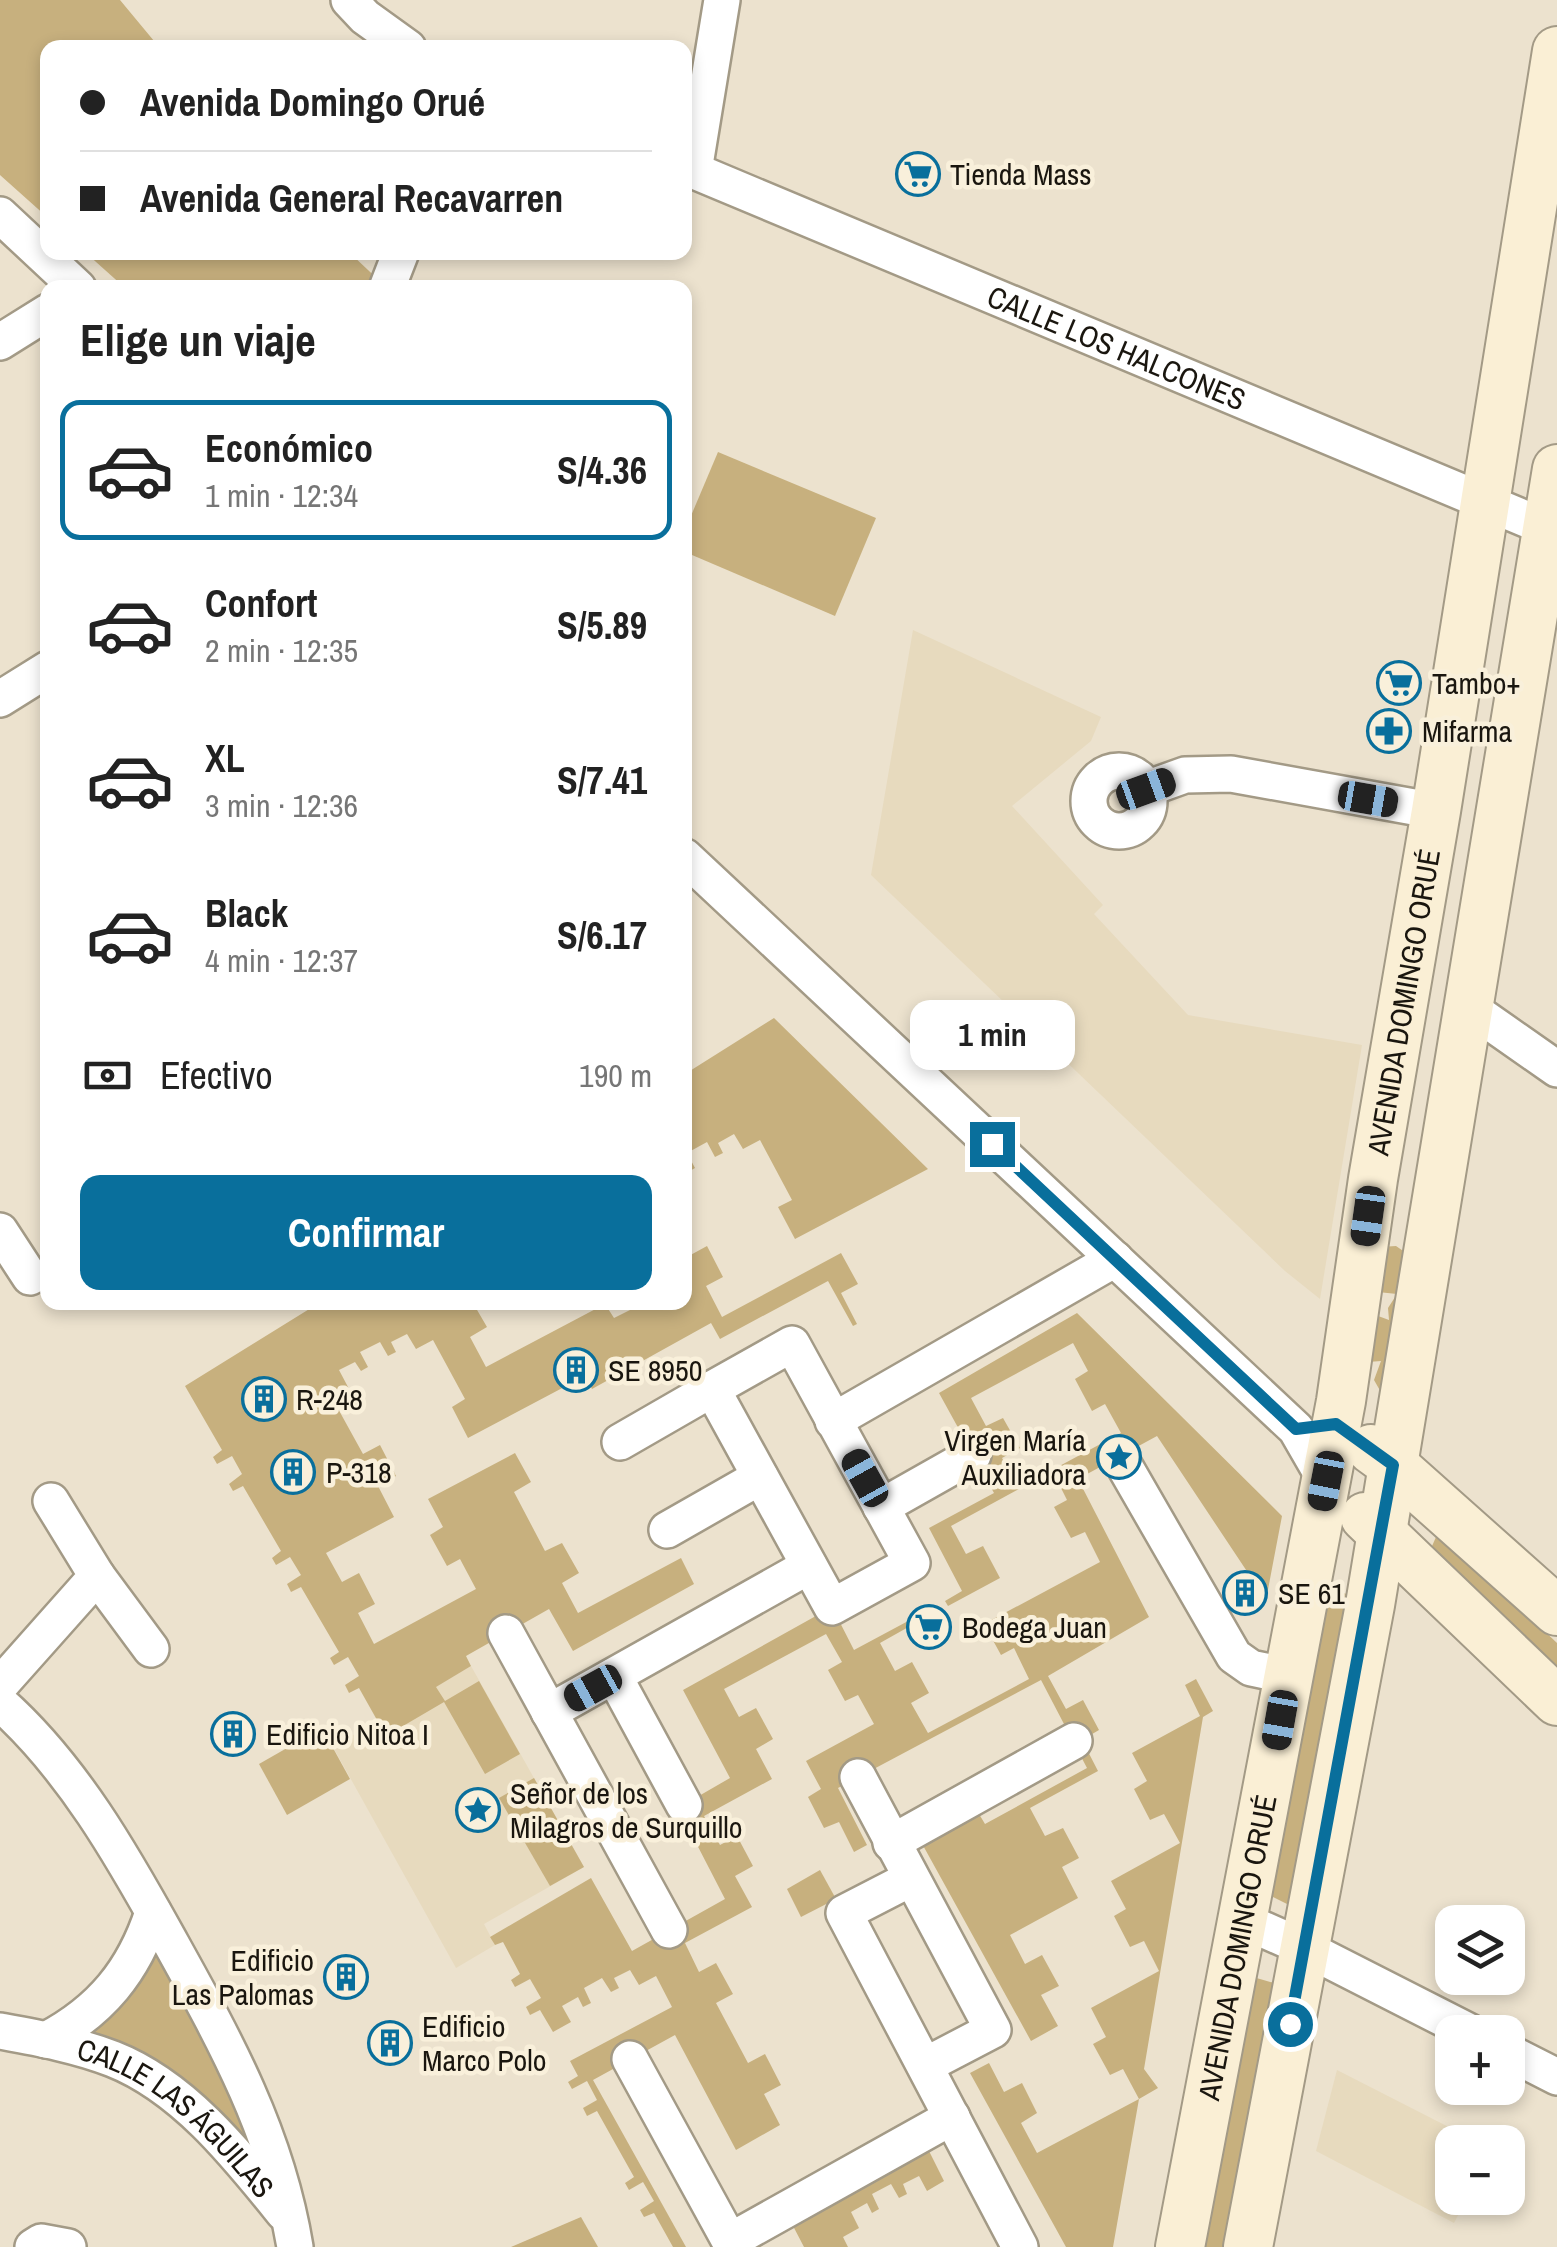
<!DOCTYPE html>
<html lang="es">
<meta charset="utf-8">
<style>
:root{--surface:#fff;--page:#f2f2f2;--text:#222;--muted:#767676;--line:#e0e0e0;--accent:#096f9c}
body{margin:0;font-family:"Archivo Narrow",sans-serif;background:var(--page);color:var(--text);height:100vh;display:flex;flex-direction:column;font-size:38px;white-space:nowrap}
*{box-sizing:border-box;margin:0}
p{font-size:32px;color:var(--muted)}
.icon{flex:none;width:55px;height:55px;fill:none;stroke:currentColor;stroke-width:2;stroke-linecap:round;stroke-linejoin:round}
.map{position:relative;flex:1;overflow:hidden}
.details{position:absolute;left:40px;top:280px;width:652px;height:1030px;display:flex;flex-direction:column;background:var(--surface);border-radius:20px;box-shadow:0 5px 15px #0003}
.details>*{flex:none}
.banner{position:absolute;left:40px;top:40px;width:652px;height:220px;border-radius:20px;box-shadow:0 5px 15px #0003;display:grid;align-content:center;height:220px;padding:0 40px;background:var(--surface)}
.fabs{position:absolute;left:1435px;top:1905px;display:grid;gap:20px}
.fabs a{display:grid;place-items:center;width:90px;height:90px;border-radius:20px;background:var(--surface);box-shadow:0 5px 15px #0003;font-size:50px}
.end{position:absolute;width:45px;height:45px;margin:-22px;border:12px solid #096f9c;background:#fff;box-shadow:0 0 0 5px #fff}
.from{border-radius:50%}
.bubble{position:absolute;height:70px;border-radius:20px;background:var(--surface);box-shadow:0 5px 15px #0003;font-size:32px;font-weight:800;line-height:70px;text-align:center}
.car{position:absolute;width:30px;height:60px;margin:-30px -15px;border-radius:12px;box-shadow:0 0 8px 2px #0007;background:linear-gradient(#222 24%,#8ab4d8 0 40%,#222 0 76%,#8ab4d8 0 86%,#222 0)}
.banner b{display:flex;align-items:center;gap:35px;height:95px;font-size:38px}
.banner b+b{border-top:2px solid var(--line)}
.banner i{width:25px;height:25px;background:var(--text)}
ul{padding:0;list-style:none}
li{display:flex;align-items:center;gap:30px;height:140px;margin:0 20px 15px;padding:0 20px;border:5px solid transparent;border-radius:20px}
li div{flex:1}
li b{display:block;font-size:38px}
li em{font-style:normal;font-weight:800}
li.on{border-color:var(--accent)}
li>.icon{width:90px;height:90px;stroke-width:1.5}
h2{padding:0 40px;font-size:45px;line-height:120px}
.pay{display:flex;align-items:center;gap:25px;height:110px;padding:0 40px;font-size:38px}
.pay p{margin-inline-start:auto}
.cta{display:flex;gap:20px;margin-top:auto;padding:20px 40px}
.cta a{flex:1;height:115px;border-radius:20px;background:var(--accent);color:#fff;font-size:40px;font-weight:800;line-height:115px;text-align:center}
.map>svg:first-child{display:block}
</style>
<div class="map">
<svg width="1557" height="2247" viewBox="0 0 1557 2247">
<rect width="100%" height="100%" fill="#ece2ce"/>
<g fill="#e7dabe">
<polygon points="913,630 1101,717 1091,741 1012,806 1103,905 1094,914 1188,1015 1362,1045 1320,1299 1285,1271 871,875"/>
<polygon points="471,1666 584,1867 484,1924 495,1945 456,1968 333,1747"/>
<polygon points="1337,2070 1478,2142 1452,2142 1452,2198 1467,2198 1454,2223 1316,2151"/>
</g>
<g fill="#c7b07e">
<polygon points="0,0 120,0 159,47 48,48 47,217 0,175"/>
<polygon points="86,253 350,253 386,287 124,287"/>
<polygon points="718,452 876,518 835,616 685,552 685,530"/>
<polygon points="774,1018 928,1169 795,1239 778,1207 792,1200 760,1140 743,1149 734,1134 718,1143 723,1153 715,1157 707,1142 687,1153 695,1168 688,1172 685,1166 685,1074"/>
<polygon points="707,1246 723,1277 706,1286 722,1317 841,1253 858,1284 841,1293 857,1324 853,1326 828,1281 720,1339 711,1323 592,1389 585,1376 468,1438 452,1407 465,1399 433,1340 416,1349 407,1334 391,1342 396,1352 388,1356 380,1342 360,1352 368,1367 361,1371 355,1362 339,1370 348,1387 331,1396 363,1454 380,1445 396,1476 378,1486 394,1517 326,1553 342,1582 359,1573 375,1604 358,1613 374,1644 476,1589 460,1559 447,1566 430,1535 443,1527 428,1499 515,1453 531,1482 514,1492 545,1551 562,1543 579,1573 562,1583 578,1613 681,1558 694,1584 573,1651 549,1609 466,1656 471,1666 436,1687 445,1701 479,1681 520,1754 485,1774 444,1702 386,1736 359,1688 349,1693 345,1685 359,1676 348,1657 334,1665 330,1658 339,1652 301,1587 291,1592 287,1584 301,1575 290,1557 276,1565 272,1558 281,1551 243,1486 233,1491 229,1484 242,1474 232,1456 217,1464 213,1457 222,1450 185,1386 319,1303 451,1302 454,1306 473,1303 487,1327 470,1337 486,1367 605,1304 614,1318 630,1310 627,1303 637,1303 641,1310 656,1303 685,1302 685,1258"/>
<polygon points="1396,1246 1409,1255 1382,1394 1374,1380 1381,1361 1368,1362 1370,1313 1389,1320 1388,1308 1397,1294 1378,1292 1380,1247"/>
<polygon points="1077,1313 1282,1516 1266,1600 1157,1436 1078,1479 1149,1617 1048,1676 1066,1709 1083,1700 1099,1730 1082,1740 1098,1771 1030,1808 1045,1836 1063,1828 1079,1858 1062,1867 1078,1898 1010,1935 1025,1964 1042,1955 1059,1986 1041,1995 1058,2026 1031,2041 920,1840 976,1809 985,1824 1087,1768 1041,1680 838,1788 867,1845 854,1852 839,1822 824,1828 808,1797 821,1789 806,1761 874,1724 858,1695 845,1701 828,1670 842,1662 826,1634 724,1689 739,1717 756,1708 773,1739 756,1749 772,1779 704,1816 720,1845 737,1836 753,1866 735,1876 752,1907 685,1943 699,1972 716,1963 733,1994 716,2003 748,2063 765,2054 781,2085 764,2094 780,2125 736,2150 675,2035 593,2080 686,2247 673,2247 654,2213 644,2217 640,2210 654,2201 643,2182 629,2190 625,2183 634,2177 597,2111 587,2116 583,2108 597,2100 587,2081 572,2089 568,2082 578,2076 570,2061 672,2007 656,1976 639,1985 630,1970 614,1978 619,1988 611,1992 602,1978 584,1988 591,2003 583,2007 578,1997 562,2006 571,2022 553,2032 540,2010 530,2015 526,2007 541,1998 530,1979 515,1987 511,1980 520,1974 503,1942 495,1945 490,1937 591,1878 632,1951 725,1899 678,1808 730,1778 683,1690 832,1607 854,1650 910,1620 912,1625 880,1643 895,1671 912,1662 929,1693 911,1703 928,1733 1029,1679 1014,1648 1001,1655 984,1624 1100,1562 1085,1532 1071,1538 1054,1507 1067,1500 1052,1470 1121,1433 1105,1404 1092,1411 1075,1379 1088,1371 1073,1343 971,1398 986,1426 1003,1418 1020,1448 1002,1458 1019,1489 951,1526 966,1554 983,1546 1000,1578 948,1606 945,1601 962,1591 929,1528 994,1493 939,1393"/>
<polygon points="1439,1530 1557,1643 1557,1686 1426,1560"/>
<polygon points="1327,1586 1356,1598 1295,1908 1269,1895"/>
<polygon points="1196,1679 1213,1711 1203,1717 1144,2069 1158,2088 1139,2099 1113,2247 1066,2247 970,2073 989,2063 1004,2092 1022,2083 1037,2113 1021,2123 1037,2153 1139,2099 1123,2069 1110,2075 1093,2044 1106,2037 1091,2008 1159,1971 1144,1941 1130,1947 1114,1916 1126,1909 1111,1881 1180,1843 1164,1814 1150,1820 1134,1789 1147,1781 1132,1753 1200,1716 1185,1685"/>
<polygon points="322,1728 350,1779 287,1815 259,1764"/>
<polygon points="534,1778 584,1867 550,1886 499,1798"/>
<polygon points="820,1870 836,1899 801,1917 787,1889"/>
<polygon points="153,1912 291,2221 72,2026"/>
<polygon points="1253,1977 1281,1985 1230,2247 1202,2247"/>
<polygon points="928,2149 944,2181 927,2191 919,2176 903,2184 907,2194 899,2198 891,2184 872,2194 879,2209 872,2213 867,2203 851,2212 859,2228 843,2237 848,2247 804,2247 792,2224"/>
<polygon points="581,2217 598,2247 511,2247"/>
</g>
<g fill="none" stroke-linecap="round" stroke-linejoin="round">
<g stroke="#a39a86" stroke-width="40">
<g id="street">
<polyline points="349,0 365,17 408,48"/>
<path id="s1" d="M685,167L1557,532"/>
<polyline points="694,171 722,0"/>
<polyline points="0,215 78,288"/>
<polyline points="387,288 401,252"/>
<polyline points="0,342 48,312"/>
<polyline points="0,699 48,669"/>
<circle cx="1119" cy="801" r="30"/>
<polyline points="1146,789 1185,775 1231,774 1436,811"/>
<polyline points="685,857 1296,1429 1326,1481"/>
<polyline points="1467,1006 1557,1069"/>
<polyline points="0,1231 30,1277"/>
<polygon points="792,1344 912,1563 832,1607 712,1389"/>
<polyline points="833,1421 1115,1259"/>
<polyline points="620,1442 712,1389"/>
<polyline points="1121,1460 1234,1656 1251,1668 1289,1676"/>
<polyline points="881,1507 973,1455"/>
<polyline points="667,1530 760,1477"/>
<polyline points="97,1576 151,1649"/>
<polyline points="506,1633 669,1930"/>
<polyline points="614,1676 684,1805"/>
<polyline points="0,1685 97,1576 51,1501"/>
<path d="M0,1703C72,1767 122,1855 168,1938C224,2039 276,2131 295,2247"/>
<polyline points="549,1712 809,1566"/>
<polyline points="858,1777 993,2030 926,2065"/>
<polyline points="891,1843 1074,1741"/>
<polyline points="910,1879 844,1913 1020,2247"/>
<polyline points="1242,1920 1305,1948 1470,2032"/>
<path id="s2" d="M0,2031C38,2038 77,2045 113,2059C184,2087 238,2156 284,2213"/>
<path d="M46,2040C101,2011 134,1971 153,1912"/>
<polyline points="1508,2052 1557,2077"/>
<polyline points="630,2059 733,2247"/>
<polyline points="730,2241 952,2117"/>
<polyline points="33,2247 41,2242 68,2247"/>
</g>
</g>
<g stroke="#a39a86" stroke-width="52">
<g id="secondary">
<polyline points="1371,1449 1393,1465 1557,1611"/>
<polyline points="1365,1517 1557,1701"/>
<path id="s3" d="M1180,2247L1341,1401L1373,1179L1436,811L1557,51"/>
<polyline points="1248,2247 1370,1605 1557,469"/>
</g>
</g>
<use href="#street" stroke="#fff" stroke-width="35"/>
<use href="#secondary" stroke="#faefd5" stroke-width="48"/>
</g>
<g fill="none" stroke-linecap="round" stroke-linejoin="round">
<polyline stroke="#096f9c" stroke-width="12" points="992,1144 1296,1429 1336,1424 1393,1465 1290,2024"/>
</g>
<defs>
<g id="supermarket-ring" transform="scale(2.25)"><circle r="9.5" fill="#f9f0db" stroke="#096f9c" stroke-width="1.5"/><path d="M-6-5.5h2.5l.6 2H6L4.5 2H-2.5L-4.4-4H-6ZM-1.5 3.2a1.3 1.3 0 1 0 .1 0ZM3 3.2a1.3 1.3 0 1 0 .1 0Z" fill="#096f9c"/></g>
<g id="pharmacy-ring" transform="scale(2.25)"><circle r="9.5" fill="#f9f0db" stroke="#096f9c" stroke-width="1.5"/><path d="M-2-6h4v4h4v4h-4v4h-4v-4h-4v-4h4Z" fill="#096f9c"/></g>
<g id="building-ring" transform="scale(2.25)"><circle r="9.5" fill="#f9f0db" stroke="#096f9c" stroke-width="1.5"/><path d="M-4-6H4V6H1V3H-1V6H-4ZM-2.5-4.3h1.7v1.8h-1.7ZM.8-4.3h1.7v1.8H.8ZM-2.5-1h1.7V.8h-1.7ZM.8-1h1.7V.8H.8Z" fill="#096f9c"/></g>
<g id="sight-ring" transform="scale(2.25)"><circle r="9.5" fill="#f9f0db" stroke="#096f9c" stroke-width="1.5"/><path d="M0-6L1.8-2.2L6-1.7L2.9 1.2L3.7 5.4L0 3.3L-3.7 5.4L-2.9 1.2L-6-1.7L-1.8-2.2Z" fill="#096f9c"/></g>
</defs>
<g fill-rule="evenodd">
<use href="#supermarket-ring" x="918" y="174"/>
<use href="#supermarket-ring" x="1399" y="683"/>
<use href="#pharmacy-ring" x="1389" y="731"/>
<use href="#building-ring" x="576" y="1370"/>
<use href="#building-ring" x="264" y="1399"/>
<use href="#sight-ring" x="1119" y="1457"/>
<use href="#building-ring" x="293" y="1472"/>
<use href="#building-ring" x="1245" y="1593"/>
<use href="#supermarket-ring" x="929" y="1627"/>
<use href="#building-ring" x="233" y="1734"/>
<use href="#sight-ring" x="478" y="1810"/>
<use href="#building-ring" x="346" y="1977"/>
<use href="#building-ring" x="390" y="2043"/>
</g>
<g text-anchor="middle" dominant-baseline="central" stroke-width="9" stroke-linejoin="round" paint-order="stroke">
<g font-size="30" fill="#1a160f" stroke="#f9f0db" text-anchor="start">
<text x="950" y="174">Tienda Mass</text>
<text x="1432" y="683">Tambo+</text>
<text x="1422" y="731">Mifarma</text>
<text x="608" y="1370">SE 8950</text>
<text x="296" y="1399">R-248</text>
<text x="1086" y="1440" text-anchor="end">Virgen María<tspan x="1086" dy="34">Auxiliadora</tspan></text>
<text x="326" y="1472">P-318</text>
<text x="1278" y="1593">SE 61</text>
<text x="962" y="1627">Bodega Juan</text>
<text x="266" y="1734">Edificio Nitoa I</text>
<text x="510" y="1793">Señor de los<tspan x="510" dy="34">Milagros de Surquillo</tspan></text>
<text x="314" y="1960" text-anchor="end">Edificio<tspan x="314" dy="34">Las Palomas</tspan></text>
<text x="422" y="2026">Edificio<tspan x="422" dy="34">Marco Polo</tspan></text>
</g>
<g font-size="30" fill="#1a160f" stroke="#f9f0db">
<text stroke="none"><textPath href="#s1" startOffset="468">CALLE LOS HALCONES</textPath></text>
<text stroke="none"><textPath href="#s3" startOffset="1265">AVENIDA DOMINGO ORUÉ</textPath></text>
<text stroke="none"><textPath href="#s3" startOffset="305">AVENIDA DOMINGO ORUÉ</textPath></text>
<text stroke="none"><textPath href="#s2" startOffset="202">CALLE LAS ÁGUILAS</textPath></text>
</g>
</g>
</svg>
<div class="fabs">
<a><svg class="icon" aria-label="layers" viewBox="0 0 24 24"><path d="M12 4l9 5-9 5-9-5zM3 14l9 5 9-5"/></svg></a>
<a>+</a>
<a>−</a>
</div>
<i class="end from" style="left:1290px;top:2024px"></i>
<i class="end" style="left:992px;top:1144px"></i>
<div class="bubble" style="left:910px;top:1000px;width:165px">1 min</div>
<i class="car" style="left:1146px;top:789px;rotate:70deg"></i>
<i class="car" style="left:1368px;top:799px;rotate:100deg"></i>
<i class="car" style="left:1368px;top:1216px;rotate:188deg"></i>
<i class="car" style="left:865px;top:1478px;rotate:331deg"></i>
<i class="car" style="left:1326px;top:1481px;rotate:191deg"></i>
<i class="car" style="left:593px;top:1688px;rotate:241deg"></i>
<i class="car" style="left:1280px;top:1720px;rotate:190deg"></i>
<div class="banner">
<b><i class="from"></i>Avenida Domingo Orué</b>
<b><i></i>Avenida General Recavarren</b>
</div>
<section class="details">
<h2>Elige un viaje</h2>
<ul>
<li class="on"><svg class="icon" aria-label="car" viewBox="0 0 24 24"><path d="M5 17H2v-5l4-1 3-4h7l3 4 3 1v5h-3M9 17h6M6 11h13"/><circle cx="7" cy="17" r="2"/><circle cx="17" cy="17" r="2"/></svg><div><b>Económico</b><p>1 min · 12:34</p></div><em>S/4.36</em></li>
<li><svg class="icon" aria-label="car" viewBox="0 0 24 24"><path d="M5 17H2v-5l4-1 3-4h7l3 4 3 1v5h-3M9 17h6M6 11h13"/><circle cx="7" cy="17" r="2"/><circle cx="17" cy="17" r="2"/></svg><div><b>Confort</b><p>2 min · 12:35</p></div><em>S/5.89</em></li>
<li><svg class="icon" aria-label="car" viewBox="0 0 24 24"><path d="M5 17H2v-5l4-1 3-4h7l3 4 3 1v5h-3M9 17h6M6 11h13"/><circle cx="7" cy="17" r="2"/><circle cx="17" cy="17" r="2"/></svg><div><b>XL</b><p>3 min · 12:36</p></div><em>S/7.41</em></li>
<li><svg class="icon" aria-label="car" viewBox="0 0 24 24"><path d="M5 17H2v-5l4-1 3-4h7l3 4 3 1v5h-3M9 17h6M6 11h13"/><circle cx="7" cy="17" r="2"/><circle cx="17" cy="17" r="2"/></svg><div><b>Black</b><p>4 min · 12:37</p></div><em>S/6.17</em></li>
</ul>
<div class="pay"><svg class="icon" aria-label="cash" viewBox="0 0 24 24"><path d="M3 7h18v10H3z"/><circle cx="12" cy="12" r="2"/></svg>Efectivo<p>190 m</p></div>
<div class="cta"><a>Confirmar</a></div>
</section>
</div>
